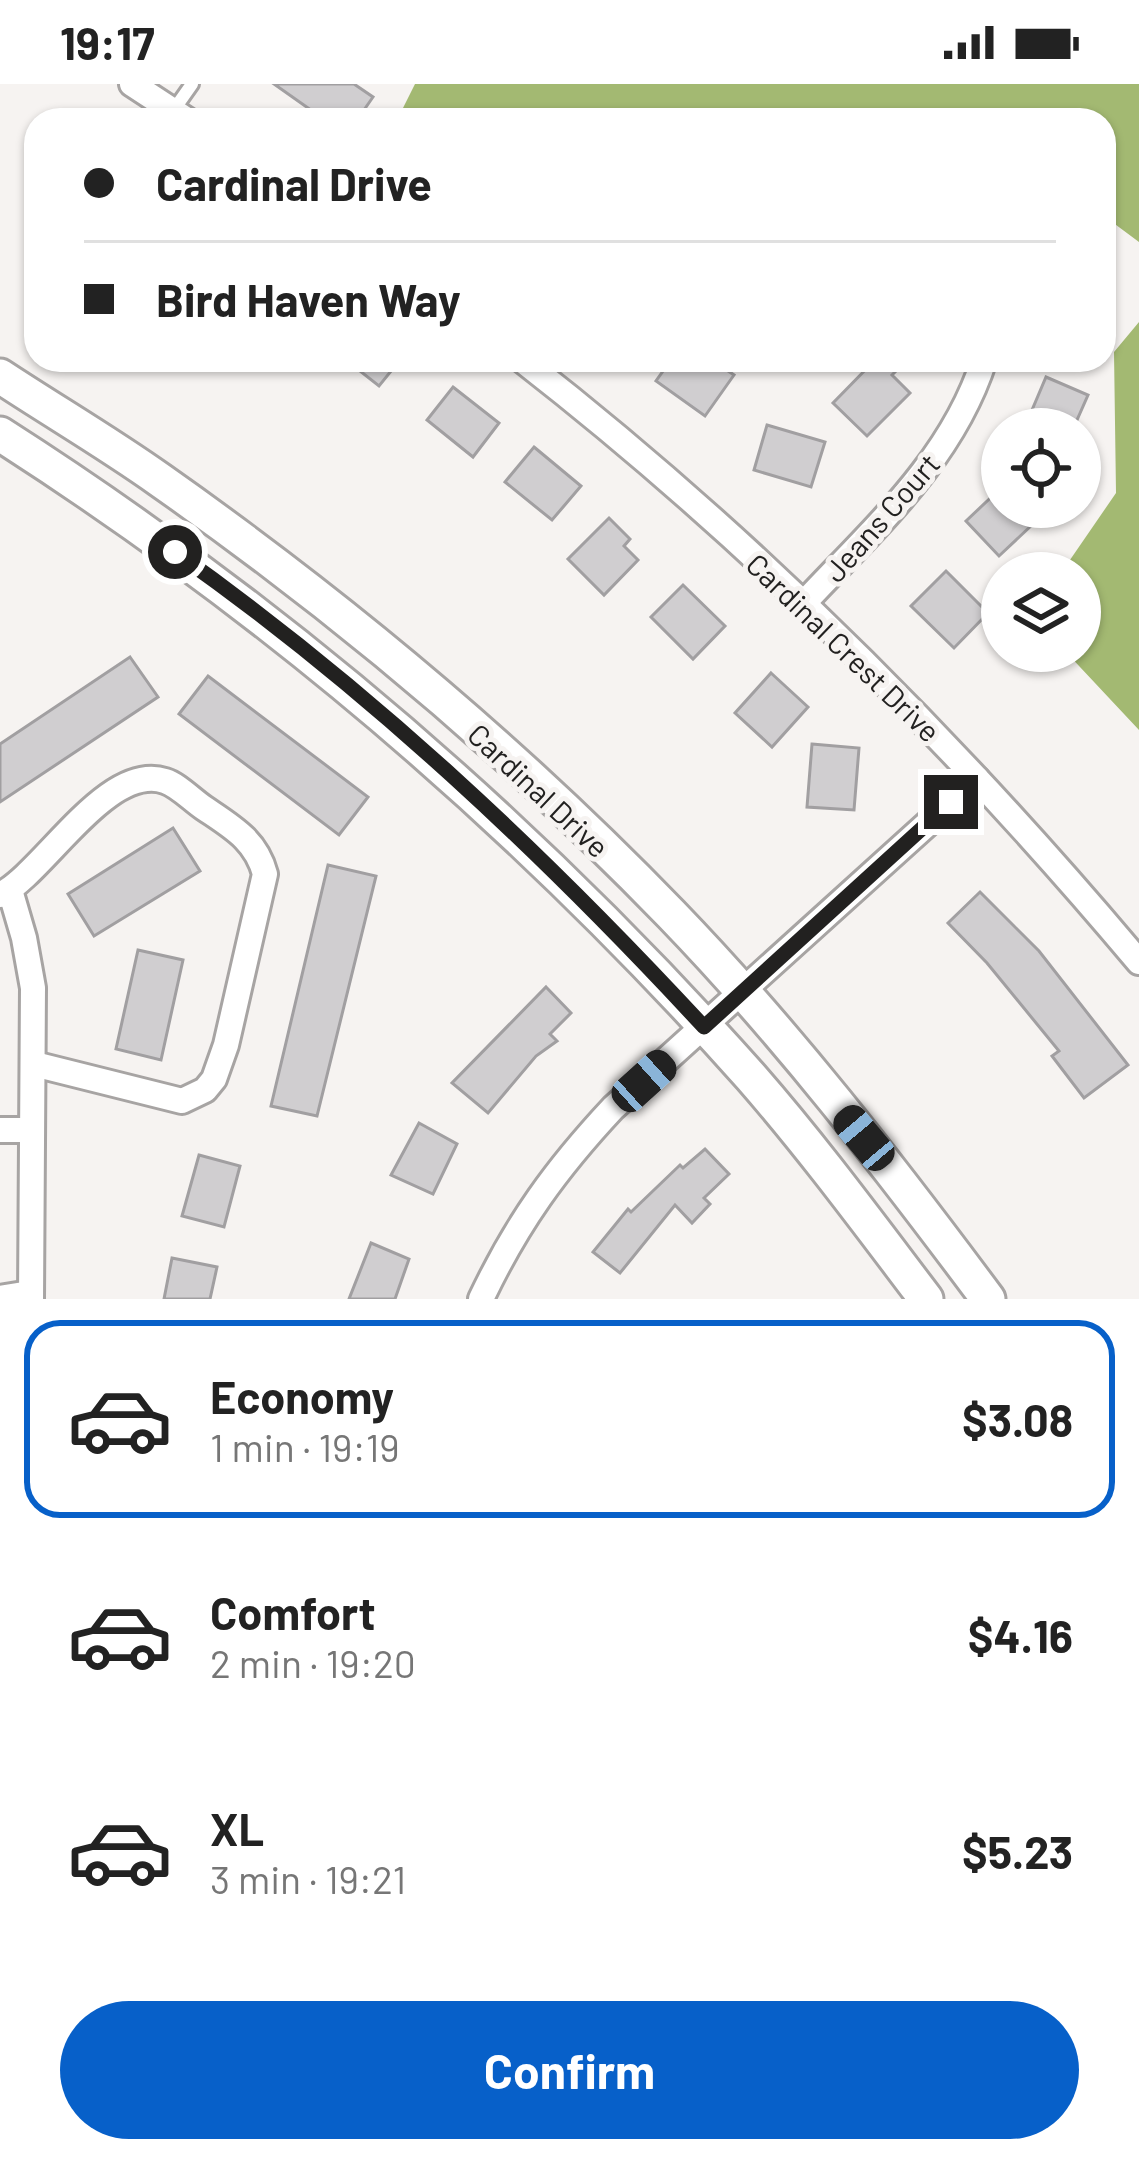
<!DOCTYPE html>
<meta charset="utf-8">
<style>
:root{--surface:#fff;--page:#f2f2f2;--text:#222;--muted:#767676;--line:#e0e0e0;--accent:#0760c9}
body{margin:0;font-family:Barlow,sans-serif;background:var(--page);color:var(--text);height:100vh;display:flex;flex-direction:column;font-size:45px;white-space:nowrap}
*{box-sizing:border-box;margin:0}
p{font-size:39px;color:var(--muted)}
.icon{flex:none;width:66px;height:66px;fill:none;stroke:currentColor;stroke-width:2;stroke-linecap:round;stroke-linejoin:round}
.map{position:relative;height:1215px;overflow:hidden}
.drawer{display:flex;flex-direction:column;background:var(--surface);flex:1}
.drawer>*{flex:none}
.hud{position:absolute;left:24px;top:24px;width:1092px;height:264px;border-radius:36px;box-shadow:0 3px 9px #0004;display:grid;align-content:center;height:264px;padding:0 60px;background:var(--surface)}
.fabs{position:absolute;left:981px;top:324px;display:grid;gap:24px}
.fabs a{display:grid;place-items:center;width:120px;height:120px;border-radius:50%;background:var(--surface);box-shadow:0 3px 9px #0004;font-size:60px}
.end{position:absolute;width:54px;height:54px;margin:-27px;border:15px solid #222120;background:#fff;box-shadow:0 0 0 6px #fff}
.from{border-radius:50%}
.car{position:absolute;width:36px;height:72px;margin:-36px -18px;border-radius:15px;box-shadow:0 0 9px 3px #0007;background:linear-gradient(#222 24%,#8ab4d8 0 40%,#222 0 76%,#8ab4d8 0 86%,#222 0)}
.hud b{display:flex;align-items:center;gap:42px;height:114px;font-size:45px}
.hud b+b{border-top:3px solid var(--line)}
.hud i{width:30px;height:30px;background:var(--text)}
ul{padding:21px 0 0;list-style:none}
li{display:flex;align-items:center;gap:36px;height:198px;margin:0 24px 18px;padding:0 36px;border:6px solid transparent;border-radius:36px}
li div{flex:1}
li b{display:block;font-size:45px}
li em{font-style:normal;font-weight:700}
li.active{border-color:var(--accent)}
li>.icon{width:108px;height:108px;stroke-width:1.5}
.action{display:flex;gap:24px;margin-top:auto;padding:24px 60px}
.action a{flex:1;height:138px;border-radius:72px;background:var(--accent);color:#fff;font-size:48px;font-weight:700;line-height:138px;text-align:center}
.status{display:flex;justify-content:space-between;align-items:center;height:84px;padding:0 60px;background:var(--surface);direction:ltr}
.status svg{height:33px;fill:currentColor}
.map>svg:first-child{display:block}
</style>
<div class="status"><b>19:17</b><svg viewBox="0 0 49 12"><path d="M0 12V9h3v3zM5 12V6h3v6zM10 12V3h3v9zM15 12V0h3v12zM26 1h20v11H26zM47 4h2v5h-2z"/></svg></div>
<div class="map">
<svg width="1139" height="1215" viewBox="0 0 1139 1215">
<rect width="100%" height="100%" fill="#f6f3f1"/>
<g fill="#a3b972">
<polygon points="415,0 1139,0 1139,158 1104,132 1104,36 397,36"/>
<polygon points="1139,238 1139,646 1065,567 1080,567 1080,489 1061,489 1116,409 1114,268"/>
</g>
<g fill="#d0ced0" stroke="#a19fa1" stroke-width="3">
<polygon points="274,0 354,0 373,13 357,36 325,36"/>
<polygon points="346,276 400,276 379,302"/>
<polygon points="671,276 712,276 734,291 705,332 656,297"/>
<polygon points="875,276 907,276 892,291 910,309 867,352 833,319"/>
<polygon points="1046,293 1088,311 1073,345 1024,345"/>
<polygon points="453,303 499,339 473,373 427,336"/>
<polygon points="767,341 825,358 811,403 754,386"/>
<polygon points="534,363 581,402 552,436 505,398"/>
<polygon points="1002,403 1002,423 1051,423 999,472 966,437"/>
<polygon points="609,434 630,455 624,462 638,476 604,511 568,475"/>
<polygon points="946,487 988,529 954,564 911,522"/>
<polygon points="683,501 725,542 693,575 651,533"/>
<polygon points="130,573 158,613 0,718 0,660"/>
<polygon points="771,589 808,623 772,663 735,629"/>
<polygon points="208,592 368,713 339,751 179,630"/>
<polygon points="812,660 859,664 854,726 807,723"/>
<polygon points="173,744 200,787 94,852 68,810"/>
<polygon points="328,781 376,792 317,1032 271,1022"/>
<polygon points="980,808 1039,867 1128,981 1084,1014 1052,972 1059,967 987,879 948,839"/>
<polygon points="138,866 183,876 161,976 116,965"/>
<polygon points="546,903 571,929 550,950 557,957 536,972 488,1029 452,999"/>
<polygon points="419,1039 457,1060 433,1110 391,1091"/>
<polygon points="705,1065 729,1090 704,1114 710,1120 692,1139 675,1121 620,1189 593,1168 628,1125 631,1128 680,1081 683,1084"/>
<polygon points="199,1071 240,1082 224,1143 182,1132"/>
<polygon points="371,1159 409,1175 395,1215 349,1215"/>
<polygon points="172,1174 217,1183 210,1215 164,1215"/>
</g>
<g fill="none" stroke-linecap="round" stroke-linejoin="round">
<g stroke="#a7a4a3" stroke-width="18">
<polyline id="service" points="173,27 192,0"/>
</g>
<g stroke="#a7a4a3" stroke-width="30">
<g id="minor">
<polyline points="132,0 187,36"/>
<path d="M522,276C748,452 954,658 1139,878"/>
<path d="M803,520C873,445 952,376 984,276"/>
<polyline points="10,806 24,854 33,904 31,1215"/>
<path d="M0,811C45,788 107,678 165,697C178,701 192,716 204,724C232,743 256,756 265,790L226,961L214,995L205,1006L182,1017L34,980"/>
<polyline points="0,1046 32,1046"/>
<polyline points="0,1214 30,1209"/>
<path d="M481,1215C517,1139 556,1085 613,1024L977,695"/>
</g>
</g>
<g stroke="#a7a4a3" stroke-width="39">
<g id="secondary">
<path d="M0,292C53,327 108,359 160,396C342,524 516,670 671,830C786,949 889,1082 988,1215"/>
<path d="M0,350C280,529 530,745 751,993C813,1064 869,1140 926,1215"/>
</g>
</g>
<use href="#service" stroke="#fff" stroke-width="12"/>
<use href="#minor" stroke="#fff" stroke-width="24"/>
<use href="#secondary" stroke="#fff" stroke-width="33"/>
</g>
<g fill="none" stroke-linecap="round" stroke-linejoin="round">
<path stroke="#222120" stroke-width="15" d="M175,468C369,605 542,768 704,943L951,718"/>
</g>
<g text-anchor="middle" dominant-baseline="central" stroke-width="10" stroke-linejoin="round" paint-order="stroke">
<g font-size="30" fill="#222120" stroke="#f6f3f1">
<text transform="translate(881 433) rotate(-49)">Jeans Court</text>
<text transform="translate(844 563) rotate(44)">Cardinal Crest Drive</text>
<text transform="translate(539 706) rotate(43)">Cardinal Drive</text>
</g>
</g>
</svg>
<div class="fabs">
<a><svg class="icon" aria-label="locate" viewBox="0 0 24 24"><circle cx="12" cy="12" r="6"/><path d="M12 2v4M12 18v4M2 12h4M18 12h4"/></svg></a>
<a><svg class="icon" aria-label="layers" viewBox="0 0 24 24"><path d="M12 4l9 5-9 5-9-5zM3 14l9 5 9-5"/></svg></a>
</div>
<i class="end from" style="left:175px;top:468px"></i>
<i class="end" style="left:951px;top:718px"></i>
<i class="car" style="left:644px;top:997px;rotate:48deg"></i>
<i class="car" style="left:864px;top:1054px;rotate:320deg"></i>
<div class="hud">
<b><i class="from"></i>Cardinal Drive</b>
<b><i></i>Bird Haven Way</b>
</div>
</div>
<section class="drawer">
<ul>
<li class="active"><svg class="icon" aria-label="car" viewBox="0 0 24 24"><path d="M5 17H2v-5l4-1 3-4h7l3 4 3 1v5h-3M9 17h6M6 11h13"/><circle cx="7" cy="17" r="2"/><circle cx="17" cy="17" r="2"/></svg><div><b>Economy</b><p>1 min · 19:19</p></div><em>$3.08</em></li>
<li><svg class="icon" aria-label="car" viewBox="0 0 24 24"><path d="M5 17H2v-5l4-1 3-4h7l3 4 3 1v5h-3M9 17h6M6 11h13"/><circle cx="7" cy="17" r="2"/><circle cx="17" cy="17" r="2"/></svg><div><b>Comfort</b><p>2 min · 19:20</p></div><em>$4.16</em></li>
<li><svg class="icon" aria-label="car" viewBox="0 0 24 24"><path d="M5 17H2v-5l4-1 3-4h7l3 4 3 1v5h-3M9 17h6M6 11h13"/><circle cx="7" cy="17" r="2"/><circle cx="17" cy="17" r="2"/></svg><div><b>XL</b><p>3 min · 19:21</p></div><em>$5.23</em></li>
</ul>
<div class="action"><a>Confirm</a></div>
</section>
